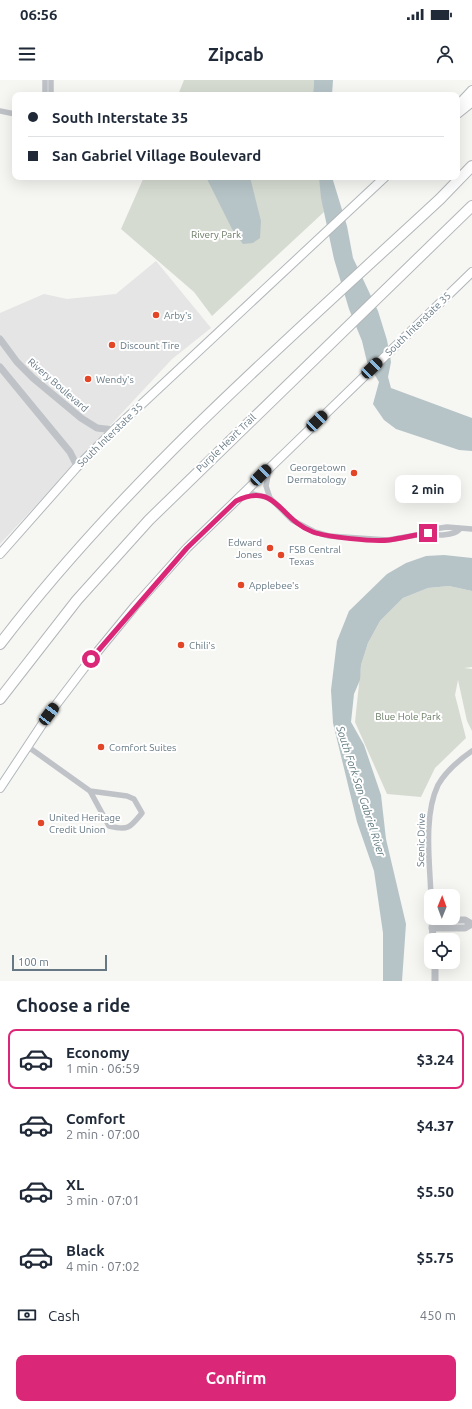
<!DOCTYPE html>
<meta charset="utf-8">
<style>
:root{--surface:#fff;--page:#f6f6f7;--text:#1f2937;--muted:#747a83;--line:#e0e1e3;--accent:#db2777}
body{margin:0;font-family:Ubuntu,sans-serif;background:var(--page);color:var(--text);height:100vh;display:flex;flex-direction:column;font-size:15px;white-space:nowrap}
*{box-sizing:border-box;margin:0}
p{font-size:13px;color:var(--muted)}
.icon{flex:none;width:22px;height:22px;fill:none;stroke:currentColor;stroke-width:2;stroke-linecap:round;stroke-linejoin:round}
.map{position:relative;height:901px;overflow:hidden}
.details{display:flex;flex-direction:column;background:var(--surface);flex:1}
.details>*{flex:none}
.hud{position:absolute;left:12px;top:12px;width:448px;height:88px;border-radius:8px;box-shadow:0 4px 16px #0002;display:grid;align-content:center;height:88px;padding:0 16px;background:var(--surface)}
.needle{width:26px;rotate:1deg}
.buttons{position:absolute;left:424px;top:809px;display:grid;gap:8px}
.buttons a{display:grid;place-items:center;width:36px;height:36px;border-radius:8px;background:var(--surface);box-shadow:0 4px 16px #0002;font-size:20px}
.scale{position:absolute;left:12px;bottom:10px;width:95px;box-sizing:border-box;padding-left:4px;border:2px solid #657884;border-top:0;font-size:11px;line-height:14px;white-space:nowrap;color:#657884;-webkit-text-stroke:3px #fff;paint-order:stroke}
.end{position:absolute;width:18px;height:18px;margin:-9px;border:5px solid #db2777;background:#fff;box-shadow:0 0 0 2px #fff}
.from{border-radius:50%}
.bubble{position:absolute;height:28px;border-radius:8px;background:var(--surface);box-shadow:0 4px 16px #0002;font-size:13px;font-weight:700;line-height:28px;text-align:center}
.car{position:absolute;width:12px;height:24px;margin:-12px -6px;border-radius:5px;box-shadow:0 0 3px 1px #0007;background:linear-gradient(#222 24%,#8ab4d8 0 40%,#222 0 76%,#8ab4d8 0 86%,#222 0)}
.hud b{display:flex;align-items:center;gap:14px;height:38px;font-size:15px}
.hud b+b{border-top:1px solid var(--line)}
.hud i{width:10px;height:10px;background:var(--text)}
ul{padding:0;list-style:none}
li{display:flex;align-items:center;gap:12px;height:60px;margin:0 8px 6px;padding:0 8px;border:2px solid transparent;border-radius:8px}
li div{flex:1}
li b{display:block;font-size:15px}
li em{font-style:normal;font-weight:700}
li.on{border-color:var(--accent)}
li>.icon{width:36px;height:36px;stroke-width:1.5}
h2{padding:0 16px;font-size:18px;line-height:48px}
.pay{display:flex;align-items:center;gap:10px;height:44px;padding:0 16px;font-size:15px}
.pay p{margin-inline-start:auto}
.button{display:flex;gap:8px;margin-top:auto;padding:8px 16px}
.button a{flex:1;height:46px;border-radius:8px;background:var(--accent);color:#fff;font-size:16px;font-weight:700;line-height:46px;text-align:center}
.status{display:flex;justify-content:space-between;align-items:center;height:28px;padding:0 20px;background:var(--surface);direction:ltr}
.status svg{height:11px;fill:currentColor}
header{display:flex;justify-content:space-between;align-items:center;height:52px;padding:0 16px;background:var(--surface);font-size:18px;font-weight:700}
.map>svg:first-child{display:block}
</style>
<div class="status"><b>06:56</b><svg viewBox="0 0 49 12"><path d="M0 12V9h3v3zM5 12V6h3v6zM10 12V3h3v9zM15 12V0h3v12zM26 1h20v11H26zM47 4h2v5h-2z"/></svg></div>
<header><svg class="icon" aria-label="menu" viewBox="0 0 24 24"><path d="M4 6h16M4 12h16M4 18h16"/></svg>Zipcab<svg class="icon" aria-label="person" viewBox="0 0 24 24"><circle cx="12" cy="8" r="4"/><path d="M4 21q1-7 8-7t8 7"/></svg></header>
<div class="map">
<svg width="472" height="901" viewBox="0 0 472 901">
<rect width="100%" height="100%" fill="#f6f6f3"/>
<polygon fill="#e4e5e4" points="156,181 211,248 172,279 0,464 0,233 44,214 67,219 116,214"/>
<g fill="#d6dbd2">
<polygon points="184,0 314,0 313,15 178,15"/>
<polygon points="144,97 320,97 324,132 212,236 194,212 121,149"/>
<polygon points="449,506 472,511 472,587 464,588 472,589 472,651 467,641 458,600 455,615 466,658 435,688 421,717 387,714 355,642 361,585 368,563 380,541 403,518 428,508"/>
</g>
<g fill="#b6c4c7">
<polygon points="314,0 333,0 332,15 313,15"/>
<polygon points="206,97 250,97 261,141 260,158 253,163 243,164 232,149"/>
<polygon points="319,97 332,97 347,146 353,178 378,231 387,260 391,282 388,297 391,308 472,338 472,371 459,370 396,349 384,340 373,324 379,302 367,282 362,261 349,229 334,179 321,118"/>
<polygon points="444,475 472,478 472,511 449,506 428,508 403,518 380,541 368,563 361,585 360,600 354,614 351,642 364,665 381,715 386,759 406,844 402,901 383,901 383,853 374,791 357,742 333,643 331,610 337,561 349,531 387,494 406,483 426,476"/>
</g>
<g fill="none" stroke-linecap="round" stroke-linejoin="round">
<g stroke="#b1b7bb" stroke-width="10">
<g id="secondary">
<polyline points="457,26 472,10"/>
<polyline points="0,474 76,388 114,350 385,97"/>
<polyline points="0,708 49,634 84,588 135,526 187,468 472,192"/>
</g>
</g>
<g stroke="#b2b6b9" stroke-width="12">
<g id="motorway">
<polyline points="457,33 472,21"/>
<path d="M0,564C127,398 287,261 440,119L472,86"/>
<polyline points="0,619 77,520 149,440 472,126"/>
</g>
</g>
<g stroke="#bfc3c7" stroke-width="5.5">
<polyline points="51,0 51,15"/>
<polyline points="45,15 45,0"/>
<polyline points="0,31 15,34"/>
<polyline points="269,390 266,406 270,418 292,440 315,452 329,456 388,460 428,453 434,449 447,447 472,449"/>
<polyline points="241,418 253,414 270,418"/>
<path d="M428,453C437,456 453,456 460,449"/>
<path d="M27,666L90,711L127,716L134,719L142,733C130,748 128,751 109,746L90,711"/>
<path d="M431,817C430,784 423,736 438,705C446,691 459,680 472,671"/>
</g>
<g stroke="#bfc3c7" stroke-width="7">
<polyline points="0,259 17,282 33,298 81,338 97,348 114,350"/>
<polyline points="0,287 70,372 76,384 76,388"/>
<polyline points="432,848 465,848 472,844"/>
<polyline points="433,860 432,840 465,840 472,844"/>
<polyline points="435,901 435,882"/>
</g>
<use href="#secondary" stroke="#fff" stroke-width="8"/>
<use href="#motorway" stroke="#fff" stroke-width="10"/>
</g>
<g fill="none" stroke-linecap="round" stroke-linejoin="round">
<path stroke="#db2777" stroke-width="5" d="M91,579L187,468L236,421C276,401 280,440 313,452C327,457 374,462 389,460C402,458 415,455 428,453"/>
</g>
<g fill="#e24627" stroke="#fff" stroke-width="1.5">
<circle cx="156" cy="235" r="4"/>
<circle cx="112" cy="265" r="4"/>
<circle cx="88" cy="299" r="4"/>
<circle cx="354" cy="393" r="4"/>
<circle cx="270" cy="468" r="4"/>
<circle cx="281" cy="475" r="4"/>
<circle cx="241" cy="505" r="4"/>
<circle cx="181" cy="565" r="4"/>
<circle cx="101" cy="667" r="4"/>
<circle cx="41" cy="743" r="4"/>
</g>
<g text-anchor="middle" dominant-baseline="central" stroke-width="4" stroke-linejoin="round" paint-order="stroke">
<g font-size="10" fill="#6a7b64" stroke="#fff">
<text x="216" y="154">Rivery Park</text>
<text x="408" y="636">Blue Hole Park</text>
</g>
<g font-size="10" fill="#657884" stroke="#fff" text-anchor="start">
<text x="164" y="235">Arby's</text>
<text x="120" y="265">Discount Tire</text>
<text x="96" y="299">Wendy's</text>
<text x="346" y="387" text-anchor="end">Georgetown<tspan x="346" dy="12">Dermatology</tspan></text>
<text x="262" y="462" text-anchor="end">Edward<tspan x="262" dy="12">Jones</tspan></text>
<text x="289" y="469">FSB Central<tspan x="289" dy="12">Texas</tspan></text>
<text x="249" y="505">Applebee's</text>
<text x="189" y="565">Chili's</text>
<text x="109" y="667">Comfort Suites</text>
<text x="49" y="737">United Heritage<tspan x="49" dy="12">Credit Union</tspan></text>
</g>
<g font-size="10" fill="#657884" stroke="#fff">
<text transform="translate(418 244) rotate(-44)">South Interstate 35</text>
<text transform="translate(58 305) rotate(41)">Rivery Boulevard</text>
<text transform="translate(110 355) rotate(-44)">South Interstate 35</text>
<text transform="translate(226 363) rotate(-44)">Purple Heart Trail</text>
<text transform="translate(421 760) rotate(-89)">Scenic Drive</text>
</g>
<g font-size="11" font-style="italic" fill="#617a80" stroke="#fff">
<text transform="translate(361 711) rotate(72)">South Fork San Gabriel River</text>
</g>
</g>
</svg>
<div class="buttons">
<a><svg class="needle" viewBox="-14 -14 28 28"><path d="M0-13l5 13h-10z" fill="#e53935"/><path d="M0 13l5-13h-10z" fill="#747a83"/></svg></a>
<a><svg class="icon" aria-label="locate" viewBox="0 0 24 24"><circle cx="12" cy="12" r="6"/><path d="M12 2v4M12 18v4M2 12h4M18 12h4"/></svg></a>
</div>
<div class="scale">100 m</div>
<i class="end from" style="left:91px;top:579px"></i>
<i class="end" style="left:428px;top:453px"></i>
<div class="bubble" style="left:395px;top:395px;width:66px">2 min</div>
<i class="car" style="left:372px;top:288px;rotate:46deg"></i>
<i class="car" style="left:317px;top:341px;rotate:46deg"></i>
<i class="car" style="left:261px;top:395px;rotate:45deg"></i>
<i class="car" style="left:49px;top:634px;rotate:37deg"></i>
<div class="hud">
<b><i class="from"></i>South Interstate 35</b>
<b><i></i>San Gabriel Village Boulevard</b>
</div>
</div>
<section class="details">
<h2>Choose a ride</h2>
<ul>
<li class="on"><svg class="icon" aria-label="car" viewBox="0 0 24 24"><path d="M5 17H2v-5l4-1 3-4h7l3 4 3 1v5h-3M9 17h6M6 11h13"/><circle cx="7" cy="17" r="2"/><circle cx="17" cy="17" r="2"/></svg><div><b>Economy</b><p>1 min · 06:59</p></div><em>$3.24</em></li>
<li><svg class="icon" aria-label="car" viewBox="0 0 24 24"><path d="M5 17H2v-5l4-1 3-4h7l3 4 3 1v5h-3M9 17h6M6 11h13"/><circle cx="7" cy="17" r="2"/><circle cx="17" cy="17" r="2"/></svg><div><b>Comfort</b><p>2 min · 07:00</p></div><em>$4.37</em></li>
<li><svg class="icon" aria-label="car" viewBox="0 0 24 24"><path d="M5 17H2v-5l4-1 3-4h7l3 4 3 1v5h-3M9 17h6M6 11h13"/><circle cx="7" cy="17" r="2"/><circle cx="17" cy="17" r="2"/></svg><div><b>XL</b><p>3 min · 07:01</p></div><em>$5.50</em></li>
<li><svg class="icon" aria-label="car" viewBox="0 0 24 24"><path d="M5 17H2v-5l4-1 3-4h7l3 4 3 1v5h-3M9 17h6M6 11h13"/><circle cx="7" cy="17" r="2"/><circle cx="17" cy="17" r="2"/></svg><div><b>Black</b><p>4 min · 07:02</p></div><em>$5.75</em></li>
</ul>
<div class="pay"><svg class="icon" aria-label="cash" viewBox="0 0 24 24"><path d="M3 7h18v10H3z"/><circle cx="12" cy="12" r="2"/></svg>Cash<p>450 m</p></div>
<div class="button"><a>Confirm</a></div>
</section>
